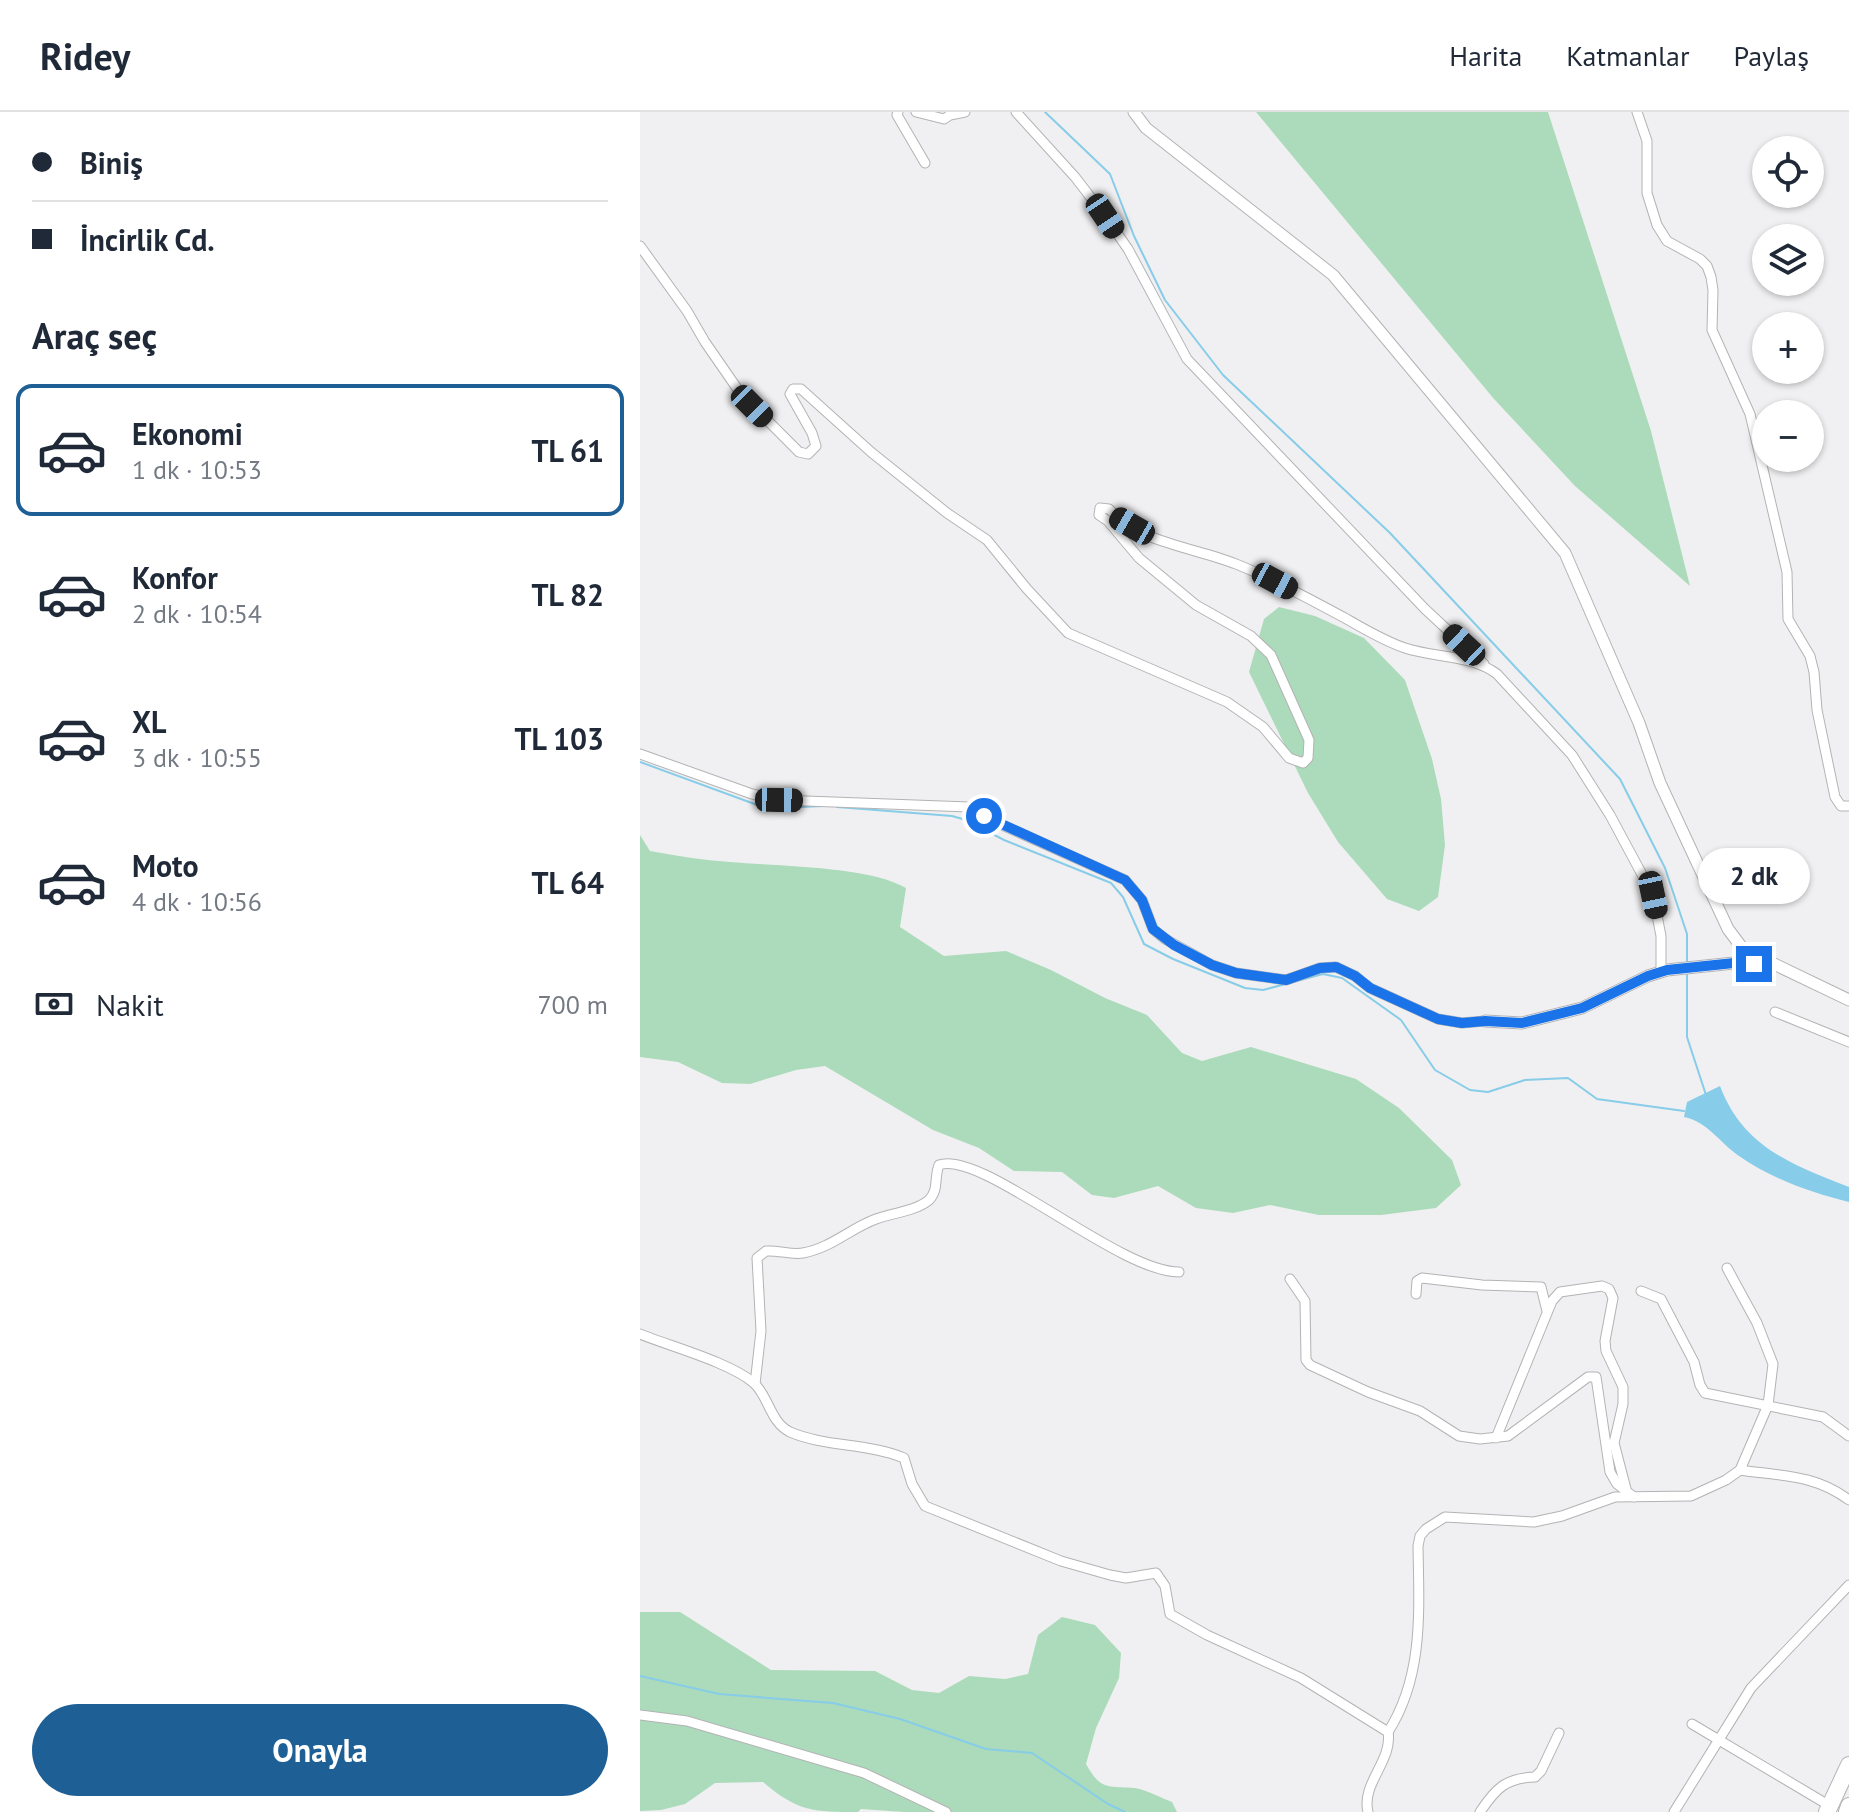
<!DOCTYPE html>
<html lang="tr">
<meta charset="utf-8">
<style>
:root{--surface:#fff;--page:#f2f2f3;--text:#1f2937;--muted:#747a83;--line:#e0e1e3;--accent:#1e5f95}
body{margin:0;font-family:"PT Sans",sans-serif;background:var(--page);color:var(--text);height:100vh;display:flex;flex-direction:column;font-size:30px;white-space:nowrap}
*{box-sizing:border-box;margin:0}
p{font-size:26px;color:var(--muted)}
.icon{flex:none;width:44px;height:44px;fill:none;stroke:currentColor;stroke-width:2;stroke-linecap:round;stroke-linejoin:round}
.map{position:relative;flex:1;overflow:hidden}
.sheet{display:flex;flex-direction:column;background:var(--surface);width:640px}
.sheet>*{flex:none}
.guide{display:grid;align-content:center;height:176px;padding:0 32px;background:var(--surface)}
.tools{position:absolute;left:1112px;top:24px;display:grid;gap:16px}
.tools a{display:grid;place-items:center;width:72px;height:72px;border-radius:50%;background:var(--surface);box-shadow:0 2px 6px #0004;font-size:40px}
.end{position:absolute;width:36px;height:36px;margin:-18px;border:10px solid #1a73e8;background:#fff;box-shadow:0 0 0 4px #fff}
.from{border-radius:50%}
.bubble{position:absolute;height:56px;border-radius:28px;background:var(--surface);box-shadow:0 2px 6px #0004;font-size:26px;font-weight:800;line-height:56px;text-align:center}
.car{position:absolute;width:24px;height:48px;margin:-24px -12px;border-radius:10px;box-shadow:0 0 6px 2px #0007;background:linear-gradient(#222 24%,#8ab4d8 0 40%,#222 0 76%,#8ab4d8 0 86%,#222 0)}
.guide b{display:flex;align-items:center;gap:28px;height:76px;font-size:30px}
.guide b+b{border-top:2px solid var(--line)}
.guide i{width:20px;height:20px;background:var(--text)}
ul{padding:0;list-style:none}
li{display:flex;align-items:center;gap:24px;height:132px;margin:0 16px 12px;padding:0 16px;border:4px solid transparent;border-radius:16px}
li div{flex:1}
li b{display:block;font-size:30px}
li em{font-style:normal;font-weight:800}
li.active{border-color:var(--accent)}
li>.icon{width:72px;height:72px;stroke-width:1.5}
h2{padding:0 32px;font-size:36px;line-height:96px}
.pay{display:flex;align-items:center;gap:20px;height:88px;padding:0 32px;font-size:30px}
.pay p{margin-inline-start:auto}
.cta{display:flex;gap:16px;margin-top:auto;padding:16px 32px}
.cta a{flex:1;height:92px;border-radius:48px;background:var(--accent);color:#fff;font-size:32px;font-weight:800;line-height:92px;text-align:center}
header{display:flex;align-items:center;gap:48px;box-sizing:border-box;height:112px;padding:0 40px;background:var(--surface);border-bottom:2px solid var(--line)}
header strong{font-size:38px}
nav{display:flex;gap:44px;margin-inline-start:auto;font-size:28px}
main{display:flex;flex:1;min-height:0}
.map>svg:first-child{display:block}
</style>
<header>
<strong>Ridey</strong>
<nav><a>Harita</a><a>Katmanlar</a><a>Paylaş</a></nav>
</header>
<main>
<section class="sheet">
<div class="guide">
<b><i class="from"></i>Biniş</b>
<b><i></i>İncirlik Cd.</b>
</div>
<h2>Araç seç</h2>
<ul>
<li class="active"><svg class="icon" aria-label="car" viewBox="0 0 24 24"><path d="M5 17H2v-5l4-1 3-4h7l3 4 3 1v5h-3M9 17h6M6 11h13"/><circle cx="7" cy="17" r="2"/><circle cx="17" cy="17" r="2"/></svg><div><b>Ekonomi</b><p>1 dk · 10:53</p></div><em>TL 61</em></li>
<li><svg class="icon" aria-label="car" viewBox="0 0 24 24"><path d="M5 17H2v-5l4-1 3-4h7l3 4 3 1v5h-3M9 17h6M6 11h13"/><circle cx="7" cy="17" r="2"/><circle cx="17" cy="17" r="2"/></svg><div><b>Konfor</b><p>2 dk · 10:54</p></div><em>TL 82</em></li>
<li><svg class="icon" aria-label="car" viewBox="0 0 24 24"><path d="M5 17H2v-5l4-1 3-4h7l3 4 3 1v5h-3M9 17h6M6 11h13"/><circle cx="7" cy="17" r="2"/><circle cx="17" cy="17" r="2"/></svg><div><b>XL</b><p>3 dk · 10:55</p></div><em>TL 103</em></li>
<li><svg class="icon" aria-label="car" viewBox="0 0 24 24"><path d="M5 17H2v-5l4-1 3-4h7l3 4 3 1v5h-3M9 17h6M6 11h13"/><circle cx="7" cy="17" r="2"/><circle cx="17" cy="17" r="2"/></svg><div><b>Moto</b><p>4 dk · 10:56</p></div><em>TL 64</em></li>
</ul>
<div class="pay"><svg class="icon" aria-label="cash" viewBox="0 0 24 24"><path d="M3 7h18v10H3z"/><circle cx="12" cy="12" r="2"/></svg>Nakit<p>700 m</p></div>
<div class="cta"><a>Onayla</a></div>
</section>
<div class="map">
<svg width="1209" height="1700" viewBox="0 0 1209 1700">
<rect width="100%" height="100%" fill="#f0f0f2"/>
<g fill="#abdbba">
<polygon points="616,0 908,0 1011,319 1050,474 935,374 854,287"/>
<polygon points="639,495 675,504 724,526 765,568 792,647 801,687 805,733 798,785 779,799 747,787 698,730 668,681 609,560 624,507"/>
<path d="M0,723L10,739C37,744 63,748 90,750C134,754 230,754 266,776L260,815L304,844L366,839L411,858L465,886L507,903L542,941L562,949L611,935L716,967L759,996L812,1048L821,1073L796,1096L741,1103H679L630,1093L593,1101L556,1096L518,1074L474,1086L452,1083L422,1060L374,1059L339,1036L293,1018L185,954L156,958L110,972L82,971L38,950L0,945Z"/>
<path d="M0,1500H40L131,1558L235,1559L272,1578L299,1581L329,1564L365,1567L388,1562L398,1523L422,1505L455,1513L481,1541L479,1566L456,1616L446,1652C461,1679 468,1674 495,1676C507,1678 521,1686 532,1690L537,1700H264L221,1697L218,1700C174,1700 158,1700 123,1670L75,1671L45,1692L21,1698L0,1699Z"/>
</g>
<path fill="#87cce8" d="M1080,974C1103,1035 1152,1053 1209,1075V1090C1172,1081 1130,1066 1099,1044C1079,1030 1068,1010 1044,1005L1047,990Z"/>
<g fill="none" stroke-linecap="round" stroke-linejoin="round">
<g stroke="#87cce8" stroke-width="2">
<polyline points="405,0 470,62 494,124 525,188 583,263 750,421 980,667 1025,756 1047,822 1047,850"/>
<polyline points="0,650 120,694 138,696 183,694"/>
<polyline points="197,695 312,704 326,708 364,728 471,771 483,785 504,832 533,847 605,876 623,878 683,862 702,866 761,908 795,958 830,978 848,980 885,968 928,966 957,987 1044,999"/>
<polyline points="1047,861 1047,925 1066,983"/>
<polyline points="0,1564 79,1582 193,1591 260,1607 346,1637 392,1641 468,1692 485,1700"/>
</g>
<g stroke="#b3b3b5" stroke-width="11">
<g id="minor">
<polyline points="258,0 257,3 285,51"/>
<polyline points="276,0 304,7 310,3 325,0"/>
<polyline points="376,0 435,65 465,104 488,137 547,247 785,497 844,552"/>
<polyline points="997,0 1007,29 1007,81 1017,113 1027,129 1060,147 1067,154 1071,165 1073,178 1072,218 1110,302 1147,460 1148,507 1170,544 1174,560 1177,598 1195,685 1201,694 1209,694"/>
<path d="M0,134L47,199L65,230L101,282L159,340L168,342L176,334L172,321L150,282L153,277H161L231,340L307,401L347,428L387,477L428,521L587,590L623,615L649,646L663,651L668,646L669,628L631,543L611,524L556,493L499,446L468,409L459,403L460,396L469,397C501,432 554,435 596,452C634,467 669,487 705,506C724,517 744,529 765,536C795,546 832,543 857,562L932,643L970,703L1013,783L1021,824V860"/>
<polyline points="0,642 112,682 139,688 329,695 360,712 485,768 502,788 513,817 525,827 572,853 596,861 646,868 680,856 696,855 715,864 730,876 798,907 822,911 845,909"/>
<polyline points="1135,900 1209,930"/>
<path d="M1087,1156L1117,1211L1133,1252L1128,1293L1100,1358C1140,1364 1175,1362 1209,1388"/>
<polyline points="650,1167 665,1189 666,1248 670,1253 728,1280 780,1299 819,1324 840,1327 868,1324 948,1265 956,1265 970,1360 977,1372 994,1385"/>
<polyline points="1001,1179 1021,1187 1054,1250 1060,1273 1065,1281 1183,1305 1209,1324"/>
<polyline points="776,1182 777,1169 782,1166 842,1173 901,1175 907,1199"/>
<path d="M0,1222C32,1235 89,1250 114,1271C129,1285 130,1310 150,1320C185,1335 228,1331 264,1346L272,1372L285,1394L421,1449L470,1463L486,1466L516,1461L525,1474L530,1502L567,1523L661,1566L748,1620C753,1649 721,1671 728,1700"/>
<path d="M115,1272L121,1219L117,1146L126,1139C138,1138 151,1143 163,1141C191,1136 211,1116 236,1107C252,1101 276,1099 289,1088C299,1078 294,1065 299,1053C341,1037 478,1160 539,1160"/>
<polyline points="856,1326 912,1189 920,1180 962,1174 969,1177 973,1186 965,1229 966,1239 983,1275 983,1292 974,1331 986,1377"/>
<polyline points="0,1603 47,1609 224,1661 306,1700"/>
<polyline points="1052,1612 1190,1694"/>
<path d="M748,1620C784,1564 779,1498 778,1434L780,1424L786,1417L805,1405L894,1410L922,1404L975,1385L1051,1384L1086,1368L1100,1358"/>
<path d="M840,1700C856,1676 866,1666 895,1665L901,1659L919,1621"/>
<polyline points="1034,1700 1111,1576 1209,1473"/>
</g>
</g>
<g stroke="#b3b3b5" stroke-width="13">
<g id="tertiary">
<polyline points="494,0 506,16 693,163 925,441 999,611 1020,671 1088,817 1103,837 1134,852"/>
<polyline points="845,909 882,911 942,896 1008,864 1027,858 1094,851 1134,852 1209,888"/>
</g>
</g>
<g stroke="#b3b3b5" stroke-width="18">
<g id="trunk">
<polyline points="1187,1700 1209,1653"/>
<polyline points="1207,1700 1209,1694"/>
</g>
</g>
<use href="#minor" stroke="#fff" stroke-width="9"/>
<use href="#tertiary" stroke="#fff" stroke-width="11"/>
<use href="#trunk" stroke="#fff" stroke-width="16"/>
</g>
<g fill="none" stroke-linecap="round" stroke-linejoin="round">
<polyline stroke="#1a73e8" stroke-width="10" points="344,704 485,768 502,788 513,817 534,833 572,853 596,861 646,868 680,856 696,855 715,864 730,876 798,907 822,911 845,909 882,911 942,896 1008,864 1027,858 1094,851 1114,852"/>
</g>
</svg>
<div class="tools">
<a><svg class="icon" aria-label="locate" viewBox="0 0 24 24"><circle cx="12" cy="12" r="6"/><path d="M12 2v4M12 18v4M2 12h4M18 12h4"/></svg></a>
<a><svg class="icon" aria-label="layers" viewBox="0 0 24 24"><path d="M12 4l9 5-9 5-9-5zM3 14l9 5 9-5"/></svg></a>
<a>+</a>
<a>−</a>
</div>
<i class="end from" style="left:344px;top:704px"></i>
<i class="end" style="left:1114px;top:852px"></i>
<div class="bubble" style="left:1058px;top:736px;width:112px">2 dk</div>
<i class="car" style="left:465px;top:104px;rotate:146deg"></i>
<i class="car" style="left:112px;top:294px;rotate:135deg"></i>
<i class="car" style="left:492px;top:414px;rotate:300deg"></i>
<i class="car" style="left:635px;top:469px;rotate:118deg"></i>
<i class="car" style="left:824px;top:533px;rotate:313deg"></i>
<i class="car" style="left:139px;top:688px;rotate:91deg"></i>
<i class="car" style="left:1013px;top:783px;rotate:168deg"></i>
</div>
</main>
